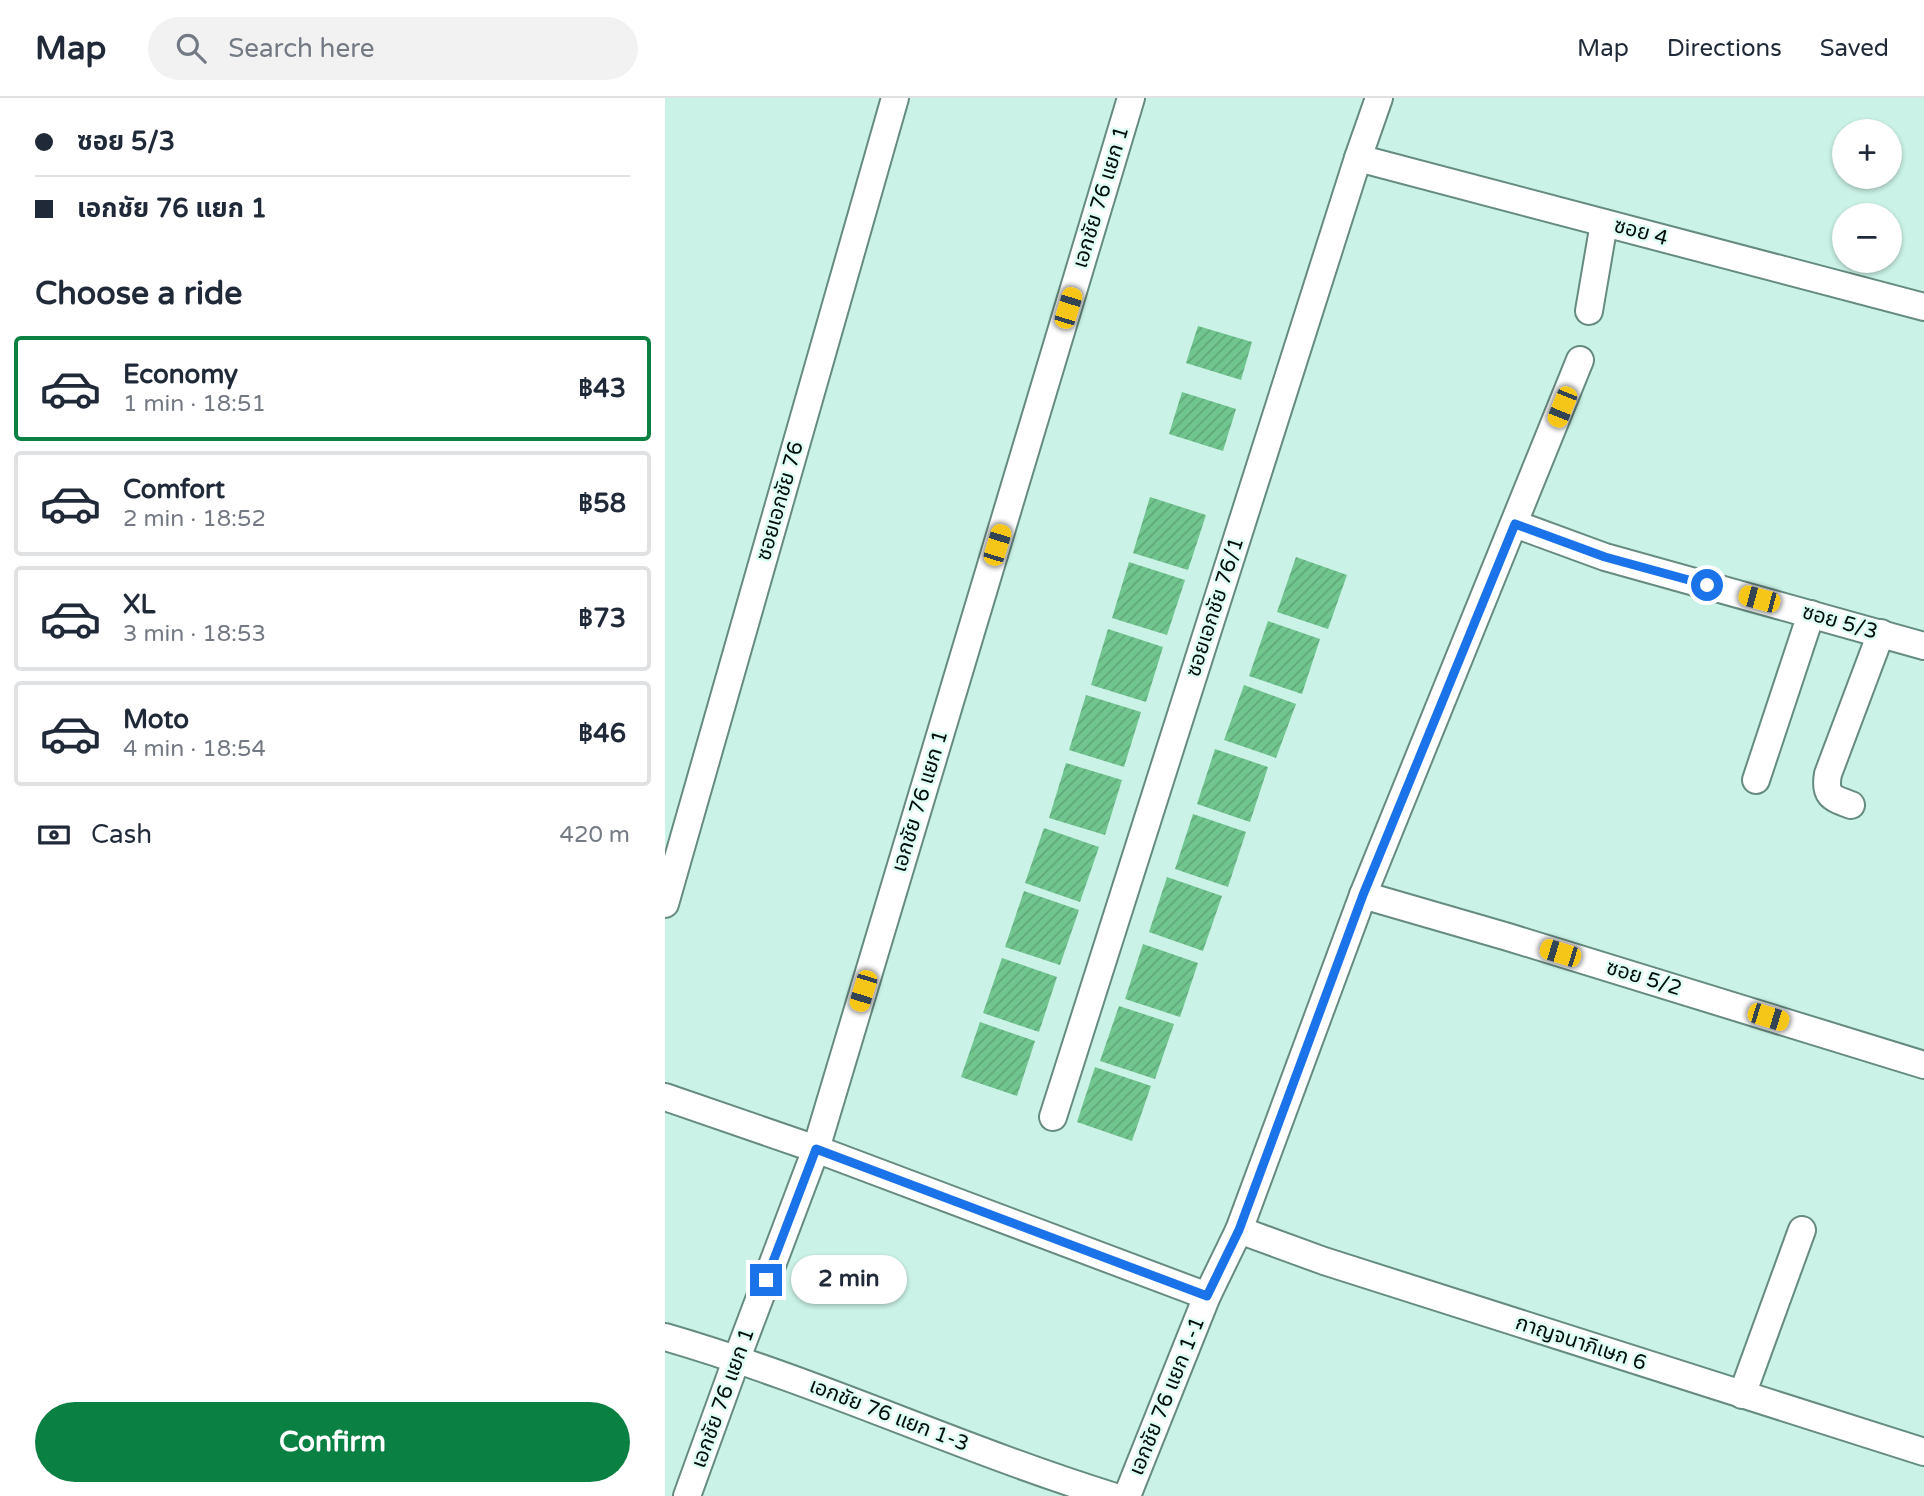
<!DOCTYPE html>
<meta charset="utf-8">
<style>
:root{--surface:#fff;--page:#f2f2f3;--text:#1f2937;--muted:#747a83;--line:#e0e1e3;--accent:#0b8043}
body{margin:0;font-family:"Varela Round","Noto Sans Thai",sans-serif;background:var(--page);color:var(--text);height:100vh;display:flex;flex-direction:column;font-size:26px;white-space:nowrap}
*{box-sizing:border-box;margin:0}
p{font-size:23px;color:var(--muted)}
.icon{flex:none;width:38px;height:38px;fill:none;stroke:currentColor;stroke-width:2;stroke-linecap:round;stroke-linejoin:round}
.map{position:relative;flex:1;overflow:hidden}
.panel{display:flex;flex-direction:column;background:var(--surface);width:665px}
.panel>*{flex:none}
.top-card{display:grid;align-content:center;height:154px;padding:0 35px;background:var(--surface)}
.tools{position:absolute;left:1167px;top:21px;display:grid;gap:14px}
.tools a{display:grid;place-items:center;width:70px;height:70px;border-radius:50%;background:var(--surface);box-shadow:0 2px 5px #0004;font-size:35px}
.end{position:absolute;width:32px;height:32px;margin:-16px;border:9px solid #1a73e8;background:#fff;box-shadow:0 0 0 4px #fff}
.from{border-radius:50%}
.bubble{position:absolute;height:49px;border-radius:24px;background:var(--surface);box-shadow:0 2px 5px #0004;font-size:23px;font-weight:700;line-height:49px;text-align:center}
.car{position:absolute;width:21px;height:42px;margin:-21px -10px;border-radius:9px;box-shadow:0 0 5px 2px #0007;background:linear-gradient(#f5c518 24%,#345 0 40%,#f5c518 0 76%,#345 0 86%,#f5c518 0)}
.top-card b{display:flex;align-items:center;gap:24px;height:66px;font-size:26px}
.top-card b+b{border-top:2px solid var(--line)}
.top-card i{width:18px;height:18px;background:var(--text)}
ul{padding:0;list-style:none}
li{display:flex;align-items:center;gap:21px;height:105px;margin:0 14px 10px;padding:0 21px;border:4px solid var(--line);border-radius:7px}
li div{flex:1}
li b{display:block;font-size:26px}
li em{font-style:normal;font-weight:700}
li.on{border-color:var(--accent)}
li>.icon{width:63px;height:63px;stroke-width:1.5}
h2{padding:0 35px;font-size:32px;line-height:84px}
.pay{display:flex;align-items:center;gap:18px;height:77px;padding:0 35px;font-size:26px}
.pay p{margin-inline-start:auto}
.action{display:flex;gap:14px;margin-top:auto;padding:14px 35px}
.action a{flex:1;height:80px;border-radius:42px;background:var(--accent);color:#fff;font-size:28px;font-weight:700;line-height:80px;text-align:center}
header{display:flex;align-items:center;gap:42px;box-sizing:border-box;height:98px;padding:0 35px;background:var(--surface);border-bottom:2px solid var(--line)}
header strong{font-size:33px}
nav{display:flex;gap:38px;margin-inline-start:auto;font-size:24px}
.search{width:490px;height:63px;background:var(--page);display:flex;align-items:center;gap:18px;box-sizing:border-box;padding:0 24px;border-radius:38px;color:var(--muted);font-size:26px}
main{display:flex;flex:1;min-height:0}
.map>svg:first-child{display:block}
</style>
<header>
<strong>Map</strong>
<div class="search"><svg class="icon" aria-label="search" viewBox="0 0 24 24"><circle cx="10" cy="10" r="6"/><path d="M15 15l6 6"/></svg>Search here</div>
<nav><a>Map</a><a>Directions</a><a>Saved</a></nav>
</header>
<main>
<section class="panel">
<div class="top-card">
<b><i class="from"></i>ซอย 5/3</b>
<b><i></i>เอกชัย 76 แยก 1</b>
</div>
<h2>Choose a ride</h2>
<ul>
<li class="on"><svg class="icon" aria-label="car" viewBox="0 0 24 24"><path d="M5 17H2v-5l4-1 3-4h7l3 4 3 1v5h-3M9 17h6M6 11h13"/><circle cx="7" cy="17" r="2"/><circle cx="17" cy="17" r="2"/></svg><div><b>Economy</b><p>1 min · 18:51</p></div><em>฿43</em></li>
<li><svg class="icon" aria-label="car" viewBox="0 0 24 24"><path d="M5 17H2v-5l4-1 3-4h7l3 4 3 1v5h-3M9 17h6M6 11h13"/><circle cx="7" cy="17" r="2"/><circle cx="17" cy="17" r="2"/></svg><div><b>Comfort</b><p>2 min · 18:52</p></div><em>฿58</em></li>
<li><svg class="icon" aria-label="car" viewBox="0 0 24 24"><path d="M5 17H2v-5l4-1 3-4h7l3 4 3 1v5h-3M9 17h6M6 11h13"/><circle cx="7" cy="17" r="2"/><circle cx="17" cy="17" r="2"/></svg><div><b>XL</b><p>3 min · 18:53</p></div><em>฿73</em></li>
<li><svg class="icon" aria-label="car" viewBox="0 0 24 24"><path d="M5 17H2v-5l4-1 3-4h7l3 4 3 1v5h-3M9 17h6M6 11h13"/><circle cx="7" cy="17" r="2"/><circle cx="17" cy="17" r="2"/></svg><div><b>Moto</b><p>4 min · 18:54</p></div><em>฿46</em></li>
</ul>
<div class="pay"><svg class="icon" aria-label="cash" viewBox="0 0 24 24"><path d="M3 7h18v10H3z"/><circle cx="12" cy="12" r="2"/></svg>Cash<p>420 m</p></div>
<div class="action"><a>Confirm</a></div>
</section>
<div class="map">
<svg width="1259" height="1398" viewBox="0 0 1259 1398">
<defs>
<pattern id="building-hatch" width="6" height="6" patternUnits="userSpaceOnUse" patternTransform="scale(1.75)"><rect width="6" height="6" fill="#71c58f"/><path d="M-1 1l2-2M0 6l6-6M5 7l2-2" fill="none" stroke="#60a87a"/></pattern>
</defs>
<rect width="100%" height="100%" fill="#caf2e6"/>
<g fill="url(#building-hatch)">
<polygon points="533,228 587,244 576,282 521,265"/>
<polygon points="517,294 571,311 558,353 504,336"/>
<polygon points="485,399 541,417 523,472 468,455"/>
<polygon points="631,459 682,477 663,531 612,514"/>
<polygon points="464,464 520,482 502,537 447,520"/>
<polygon points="603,523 655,541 637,596 584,578"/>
<polygon points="443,531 498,549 481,604 426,587"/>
<polygon points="579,587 631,606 611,660 559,642"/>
<polygon points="421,597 476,614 459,669 404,652"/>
<polygon points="550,651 603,669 585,724 532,706"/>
<polygon points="401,665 457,682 440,737 384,720"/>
<polygon points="528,716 581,734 563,789 510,771"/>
<polygon points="379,730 434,749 415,804 360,785"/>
<polygon points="502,779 557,798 538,853 484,834"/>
<polygon points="359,793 414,812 395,867 340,849"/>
<polygon points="478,846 533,865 515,919 460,901"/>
<polygon points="337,860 392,879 374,934 318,915"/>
<polygon points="454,908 509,926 490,981 435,963"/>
<polygon points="315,924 370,943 352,998 296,979"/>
<polygon points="430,969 486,988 467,1043 412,1024"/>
</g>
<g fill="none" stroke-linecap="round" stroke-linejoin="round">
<g stroke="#668b80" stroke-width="30">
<g id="minor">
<polyline points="693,60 1259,209"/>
<polyline points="924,213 939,125"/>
<polyline points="850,426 940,459 1259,548"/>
<polyline points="1091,682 1146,516"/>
<path d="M1186,707C1167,700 1159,698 1163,676L1216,535"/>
<polyline points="698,797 843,839 1259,967"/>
<polyline points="0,806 230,0"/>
<polyline points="0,999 151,1051 542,1198"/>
<polyline points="388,1019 693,60 714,0"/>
<polyline points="574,1132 659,1163 1259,1354"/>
<path d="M0,1239C152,1283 296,1351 447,1398"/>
<polyline points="1077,1297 1137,1132"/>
<polyline points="22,1398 72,1260 151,1051 466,0"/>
<polyline points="462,1398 542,1198 574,1132 698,797 915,262"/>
</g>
</g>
<use href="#minor" stroke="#fff" stroke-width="26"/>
</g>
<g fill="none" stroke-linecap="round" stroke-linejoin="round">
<polyline stroke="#1a73e8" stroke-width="9" points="101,1182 151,1051 542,1198 574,1132 698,797 850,426 940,459 1042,487"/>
</g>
<g text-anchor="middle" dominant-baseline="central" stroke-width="5" stroke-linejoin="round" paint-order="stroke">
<g font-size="21" fill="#020e0b" stroke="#defdf4">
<text transform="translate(436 99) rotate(-73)">เอกชัย 76 แยก 1</text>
<text transform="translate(976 134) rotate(15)">ซอย 4</text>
<text transform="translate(115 403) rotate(-74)">ซอยเอกชัย 76</text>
<text transform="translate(550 509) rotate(-72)">ซอยเอกชัย 76/1</text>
<text transform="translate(1175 524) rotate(16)">ซอย 5/3</text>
<text transform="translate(255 703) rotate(-73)">เอกชัย 76 แยก 1</text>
<text transform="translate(979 880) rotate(17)">ซอย 5/2</text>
<text transform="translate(916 1245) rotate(18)">กาญจนาภิเษก 6</text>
<text transform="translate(502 1298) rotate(-68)">เอกชัย 76 แยก 1-1</text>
<text transform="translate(58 1300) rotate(-70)">เอกชัย 76 แยก 1</text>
<text transform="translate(224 1317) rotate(21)">เอกชัย 76 แยก 1-3</text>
</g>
</g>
</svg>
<div class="tools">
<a>+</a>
<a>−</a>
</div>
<i class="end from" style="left:1042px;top:487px"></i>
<i class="end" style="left:101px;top:1182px"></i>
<div class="bubble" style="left:126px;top:1157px;width:116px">2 min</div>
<i class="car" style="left:403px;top:210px;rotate:17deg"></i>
<i class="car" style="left:897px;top:309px;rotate:202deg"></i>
<i class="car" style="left:332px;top:447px;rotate:17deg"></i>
<i class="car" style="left:1094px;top:501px;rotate:285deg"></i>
<i class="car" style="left:895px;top:855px;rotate:287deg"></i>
<i class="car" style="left:198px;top:893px;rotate:197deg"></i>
<i class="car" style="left:1103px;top:919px;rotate:107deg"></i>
</div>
</main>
